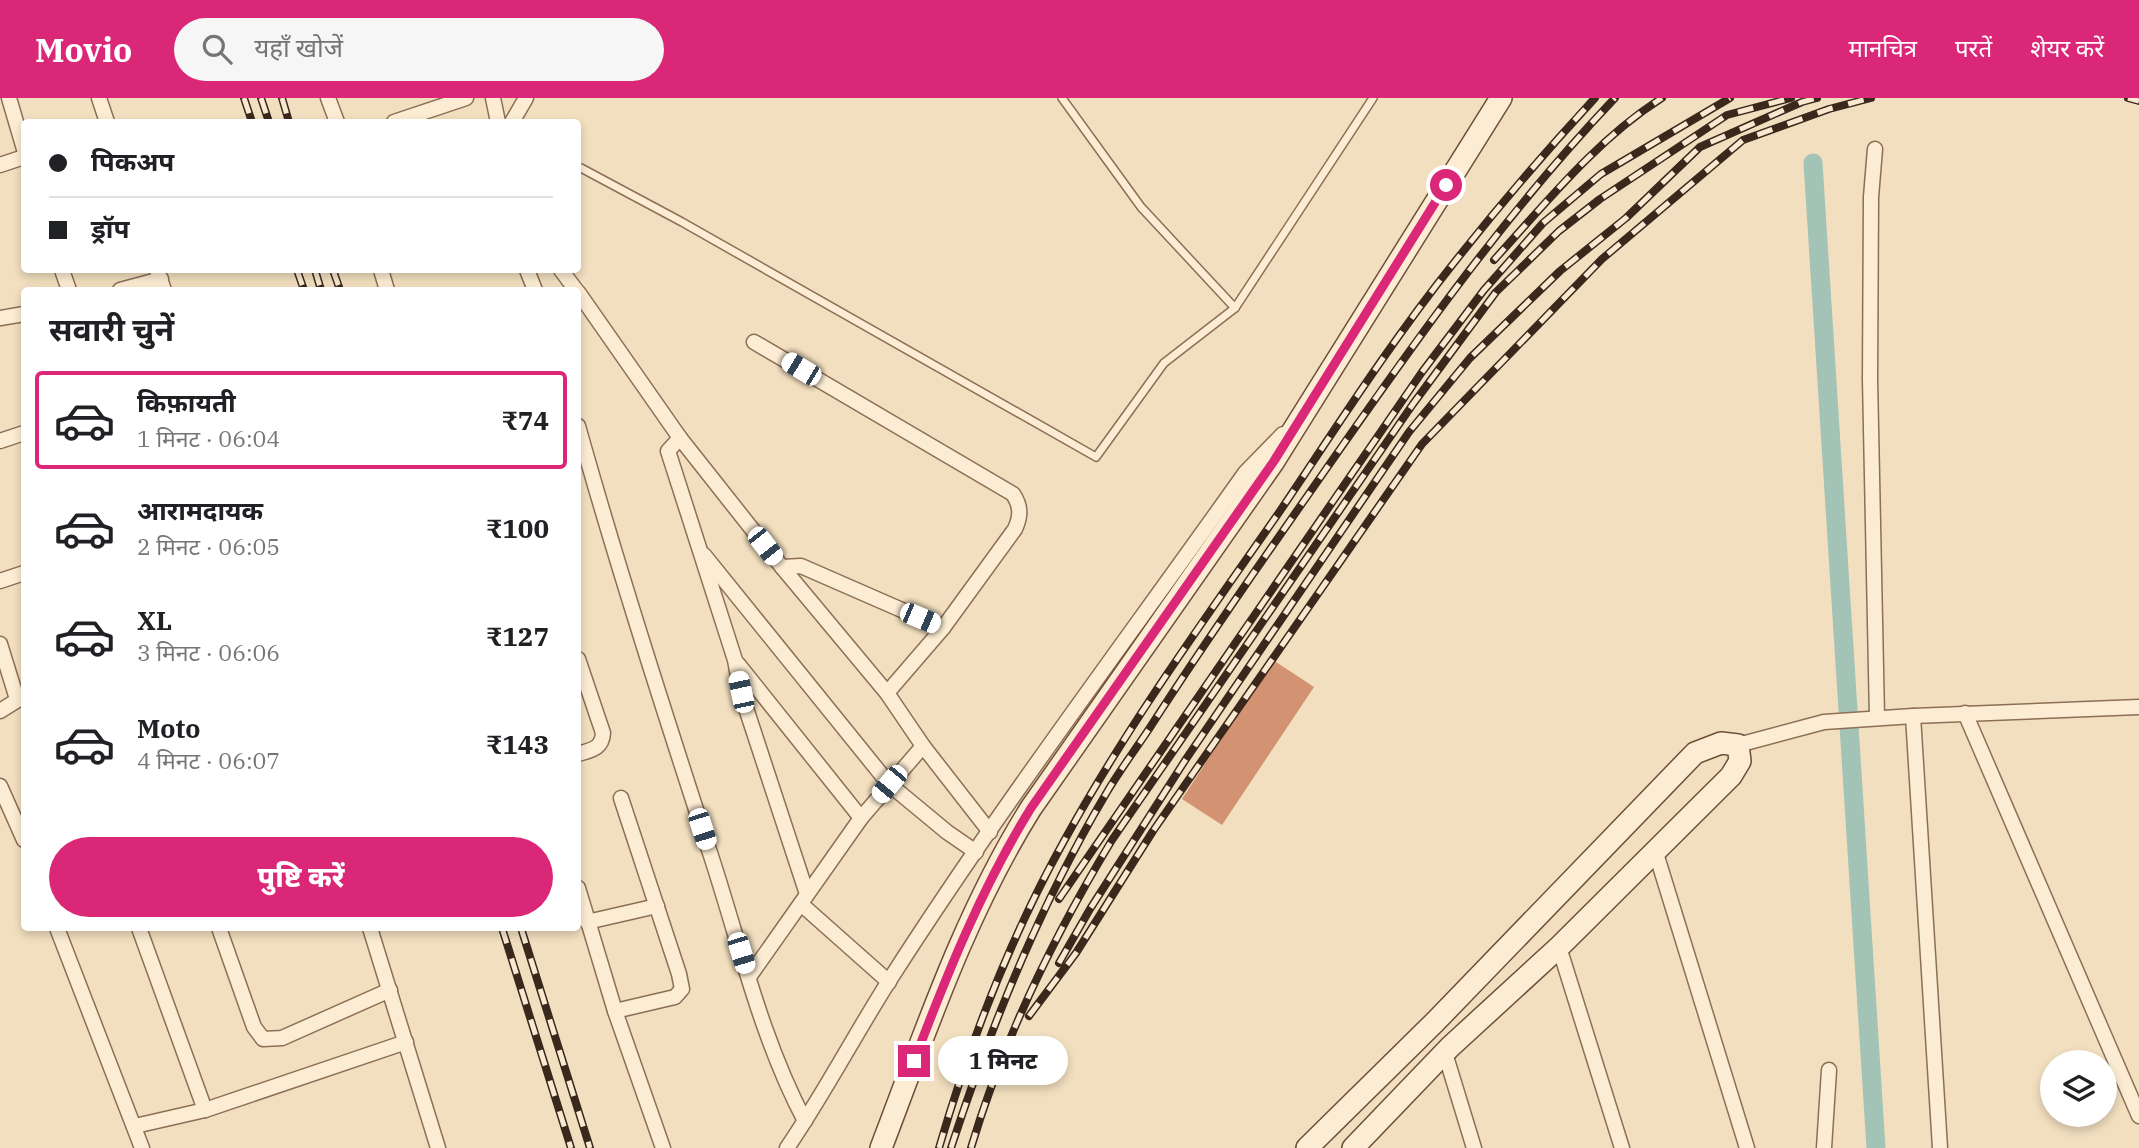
<!DOCTYPE html>
<html lang="hi">
<meta charset="utf-8">
<style>
:root{--surface:#fff;--page:#f6f6f6;--text:#202124;--muted:#757577;--line:#e0e0e0;--accent:#db2777}
body{margin:0;font-family:"IBM Plex Serif","Noto Sans Devanagari",serif;background:var(--page);color:var(--text);height:100vh;display:flex;flex-direction:column;font-size:26px;white-space:nowrap}
*{box-sizing:border-box;margin:0}
p{font-size:23px;color:var(--muted)}
.icon{flex:none;width:38px;height:38px;fill:none;stroke:currentColor;stroke-width:2;stroke-linecap:round;stroke-linejoin:round}
.map{position:relative;flex:1;overflow:hidden}
.details{position:absolute;left:21px;top:189px;width:560px;height:644px;display:flex;flex-direction:column;background:var(--surface);border-radius:7px;box-shadow:0 4px 10px #0003}
.details>*{flex:none}
.top-card{position:absolute;left:21px;top:21px;width:560px;height:154px;border-radius:7px;box-shadow:0 4px 10px #0003;display:grid;align-content:center;height:154px;padding:0 28px;background:var(--surface)}
.tools{position:absolute;left:2040px;top:952px;display:grid;gap:14px}
.tools a{display:grid;place-items:center;width:77px;height:77px;border-radius:50%;background:var(--surface);box-shadow:0 4px 10px #0003;font-size:35px}
.end{position:absolute;width:32px;height:32px;margin:-16px;border:9px solid #db2777;background:#fff;box-shadow:0 0 0 4px #fff}
.from{border-radius:50%}
.bubble{position:absolute;height:49px;border-radius:24px;background:var(--surface);box-shadow:0 4px 10px #0003;font-size:23px;font-weight:800;line-height:49px;text-align:center}
.car{position:absolute;width:21px;height:42px;margin:-21px -10px;border-radius:9px;box-shadow:0 0 5px 2px #0007;background:linear-gradient(#fff 24%,#345 0 40%,#fff 0 76%,#345 0 86%,#fff 0)}
.top-card b{display:flex;align-items:center;gap:24px;height:66px;font-size:26px}
.top-card b+b{border-top:2px solid var(--line)}
.top-card i{width:18px;height:18px;background:var(--text)}
ul{padding:0;list-style:none}
li{display:flex;align-items:center;gap:21px;height:98px;margin:0 14px 10px;padding:0 14px;border:4px solid transparent;border-radius:7px}
li div{flex:1}
li b{display:block;font-size:26px}
li em{font-style:normal;font-weight:800}
li.current{border-color:var(--accent)}
li>.icon{width:63px;height:63px;stroke-width:1.5}
h2{padding:0 28px;font-size:32px;line-height:84px}
.cta{display:flex;gap:14px;margin-top:auto;padding:14px 28px}
.cta a{flex:1;height:80px;border-radius:42px;background:var(--accent);color:#fff;font-size:28px;font-weight:800;line-height:80px;text-align:center}
header{display:flex;align-items:center;gap:42px;box-sizing:border-box;height:98px;padding:0 35px;background:var(--accent);color:#fff}
header strong{font-size:33px}
nav{display:flex;gap:38px;margin-inline-start:auto;font-size:24px}
.search{width:490px;height:63px;background:var(--page);display:flex;align-items:center;gap:18px;box-sizing:border-box;padding:0 24px;border-radius:38px;color:var(--muted);font-size:26px}
.map>svg:first-child{display:block}
</style>
<header>
<strong>Movio</strong>
<div class="search"><svg class="icon" aria-label="search" viewBox="0 0 24 24"><circle cx="10" cy="10" r="6"/><path d="M15 15l6 6"/></svg>यहाँ खोजें</div>
<nav><a>मानचित्र</a><a>परतें</a><a>शेयर करें</a></nav>
</header>
<div class="map">
<svg width="2139" height="1050" viewBox="0 0 2139 1050">
<rect width="100%" height="100%" fill="#f2dfbf"/>
<g fill="none" stroke-linecap="round" stroke-linejoin="round">
<polyline stroke="#a3c3b7" stroke-width="19" points="1813,65 1876,1050"/>
</g>
<polygon fill="#d39372" points="1273,562 1314,589 1222,727 1182,701"/>
<g fill="none" stroke-linecap="round" stroke-linejoin="round">
<g stroke="#8c6f56" stroke-width="10">
<g id="lane">
<polyline points="1062,0 1141,109 1235,210"/>
<polyline points="581,70 682,124 1096,359 1164,265 1235,210 1373,0"/>
</g>
</g>
<g stroke="#8c6f56" stroke-width="17">
<g id="street">
<polyline points="9,0 24,51"/>
<polyline points="99,0 107,24"/>
<polyline points="328,0 337,24"/>
<polyline points="493,0 498,24"/>
<polyline points="394,24 466,0"/>
<polyline points="512,24 526,0"/>
<polyline points="1875,51 1871,99 1870,281 1877,620"/>
<polyline points="0,67 24,59"/>
<polyline points="62,172 69,192"/>
<polyline points="157,172 164,192"/>
<polyline points="381,172 387,192"/>
<polyline points="527,172 535,192"/>
<polyline points="561,172 576,192"/>
<polyline points="120,192 161,181"/>
<polyline points="578,194 680,340 782,469 887,595 923,648 990,734"/>
<polyline points="0,220 24,216"/>
<path d="M754,244L1013,396C1021,408 1021,418 1015,431L943,530L887,595"/>
<path d="M578,328C619,474 666,619 713,764C741,851 762,942 805,1023"/>
<polyline points="680,340 668,353 735,562 741,595 807,796"/>
<polyline points="0,343 24,335"/>
<polyline points="704,457 889,686 947,734 976,754"/>
<polyline points="782,469 801,468 943,530"/>
<polyline points="0,483 24,475"/>
<polyline points="0,546 17,601"/>
<path d="M578,561L603,635C602,651 591,652 578,656"/>
<polyline points="738,566 861,720"/>
<polyline points="0,613 24,598"/>
<polyline points="1965,615 2139,1018"/>
<polyline points="1913,618 1940,1050"/>
<polyline points="1738,647 1824,624 1913,618 2139,609"/>
<polyline points="0,688 24,742"/>
<polyline points="1655,752 1747,1050"/>
<polyline points="578,790 615,913 663,1050"/>
<polyline points="801,806 889,884"/>
<polyline points="587,824 657,808"/>
<polyline points="57,830 142,1050"/>
<polyline points="139,830 205,1012"/>
<polyline points="219,830 254,929 263,941 282,940 390,892"/>
<polyline points="370,830 438,1050"/>
<polyline points="1559,849 1622,1050"/>
<polyline points="749,879 861,720 923,648"/>
<polyline points="615,913 675,899 682,891 679,876 621,700"/>
<polyline points="1445,955 1474,1050"/>
<polyline points="135,1028 205,1012 406,944"/>
<path d="M787,1050C824,996 854,938 889,883C1000,709 1126,543 1245,375L1283,336"/>
<polyline points="1824,1050 1829,972"/>
</g>
</g>
<g stroke="#6e4f39" stroke-width="24">
<g id="secondary">
<path d="M881,1050C925,935 965,815 1031,710L1274,363L1501,0"/>
<polyline points="1307,1050 1435,924 1695,655 1721,645 1738,647 1740,663 1731,678 1559,849 1450,949 1353,1050"/>
</g>
</g>
<use href="#lane" stroke="#fcecd3" stroke-width="7"/>
<use href="#street" stroke="#fcecd3" stroke-width="14"/>
<use href="#secondary" stroke="#fcecd3" stroke-width="21"/>
<g stroke="#3a281c" stroke-width="8">
<g id="rail">
<polyline points="244,0 252,24"/>
<polyline points="261,0 269,24"/>
<polyline points="282,0 289,24"/>
<polyline points="2128,0 2139,3"/>
<path d="M1494,162C1546,105 1596,42 1662,0"/>
<polyline points="297,172 304,192"/>
<polyline points="315,172 321,192"/>
<polyline points="333,172 340,192"/>
<polyline points="1059,801 1422,274 1484,192 1543,125 1601,76 1730,0"/>
<polyline points="502,830 571,1050"/>
<polyline points="521,830 590,1050"/>
<polyline points="1059,865 1090,811 1186,661 1409,334 1470,260 1560,173 1626,120 1700,49 1802,4 1817,0"/>
<polyline points="1029,918 1076,855 1153,733 1422,346 1602,161 1743,42 1829,11 1871,0"/>
<path d="M939,1050C970,944 1010,840 1064,743C1127,628 1205,521 1280,413C1336,330 1390,245 1453,166C1498,109 1546,53 1595,0"/>
<path d="M951,1050C991,927 1041,805 1107,694C1120,672 1135,652 1149,631C1200,552 1254,474 1308,397C1404,259 1499,122 1615,0"/>
<path d="M971,1050C1003,942 1054,838 1112,742L1413,306L1496,194L1559,133L1600,101L1727,17L1791,0"/>
</g>
</g>
<use href="#rail" stroke="#f8e9d0" stroke-width="5" stroke-dasharray="16" stroke-linecap="butt"/>
</g>
<g fill="none" stroke-linecap="round" stroke-linejoin="round">
<path stroke="#db2777" stroke-width="9" d="M914,963C947,876 982,789 1031,710L1274,363L1446,87"/>
</g>
</svg>
<div class="tools">
<a><svg class="icon" aria-label="layers" viewBox="0 0 24 24"><path d="M12 4l9 5-9 5-9-5zM3 14l9 5 9-5"/></svg></a>
</div>
<i class="end from" style="left:1446px;top:87px"></i>
<i class="end" style="left:914px;top:963px"></i>
<div class="bubble" style="left:938px;top:938px;width:130px">1 मिनट</div>
<i class="car" style="left:801px;top:271px;rotate:301deg"></i>
<i class="car" style="left:765px;top:448px;rotate:142deg"></i>
<i class="car" style="left:920px;top:520px;rotate:113deg"></i>
<i class="car" style="left:741px;top:594px;rotate:348deg"></i>
<i class="car" style="left:889px;top:686px;rotate:220deg"></i>
<i class="car" style="left:702px;top:731px;rotate:162deg"></i>
<i class="car" style="left:741px;top:855px;rotate:163deg"></i>
<div class="top-card">
<b><i class="from"></i>पिकअप</b>
<b><i></i>ड्रॉप</b>
</div>
<section class="details">
<h2>सवारी चुनें</h2>
<ul>
<li class="current"><svg class="icon" aria-label="car" viewBox="0 0 24 24"><path d="M5 17H2v-5l4-1 3-4h7l3 4 3 1v5h-3M9 17h6M6 11h13"/><circle cx="7" cy="17" r="2"/><circle cx="17" cy="17" r="2"/></svg><div><b>किफ़ायती</b><p>1 मिनट · 06:04</p></div><em>₹74</em></li>
<li><svg class="icon" aria-label="car" viewBox="0 0 24 24"><path d="M5 17H2v-5l4-1 3-4h7l3 4 3 1v5h-3M9 17h6M6 11h13"/><circle cx="7" cy="17" r="2"/><circle cx="17" cy="17" r="2"/></svg><div><b>आरामदायक</b><p>2 मिनट · 06:05</p></div><em>₹100</em></li>
<li><svg class="icon" aria-label="car" viewBox="0 0 24 24"><path d="M5 17H2v-5l4-1 3-4h7l3 4 3 1v5h-3M9 17h6M6 11h13"/><circle cx="7" cy="17" r="2"/><circle cx="17" cy="17" r="2"/></svg><div><b>XL</b><p>3 मिनट · 06:06</p></div><em>₹127</em></li>
<li><svg class="icon" aria-label="car" viewBox="0 0 24 24"><path d="M5 17H2v-5l4-1 3-4h7l3 4 3 1v5h-3M9 17h6M6 11h13"/><circle cx="7" cy="17" r="2"/><circle cx="17" cy="17" r="2"/></svg><div><b>Moto</b><p>4 मिनट · 06:07</p></div><em>₹143</em></li>
</ul>
<div class="cta"><a>पुष्टि करें</a></div>
</section>
</div>
